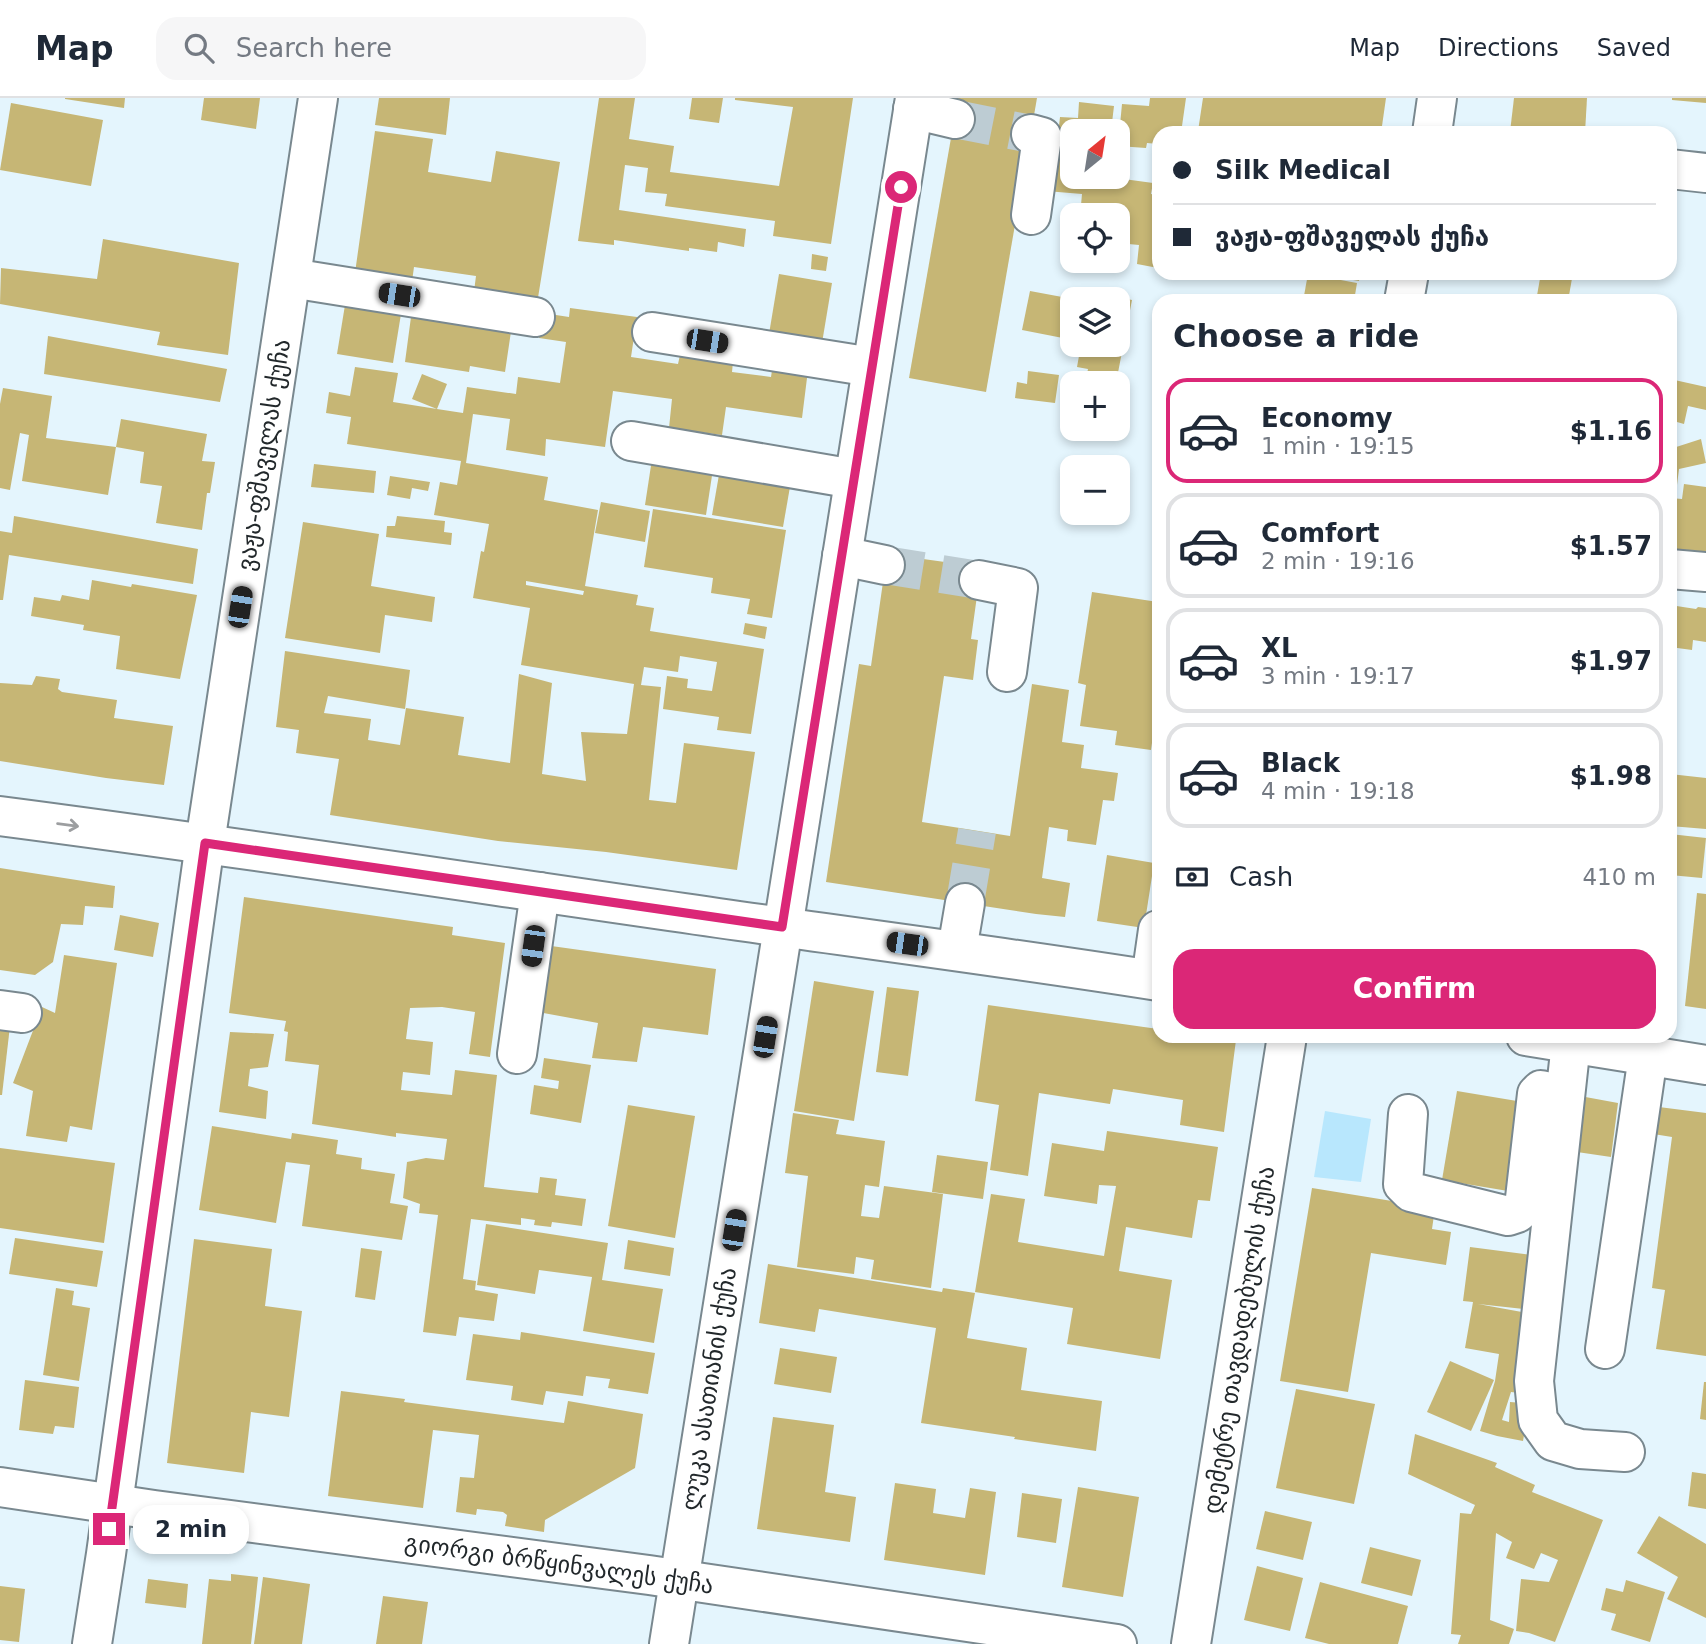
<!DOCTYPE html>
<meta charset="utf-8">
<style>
:root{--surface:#fff;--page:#f6f6f7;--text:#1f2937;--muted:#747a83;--line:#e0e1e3;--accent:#db2777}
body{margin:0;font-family:"DejaVu Sans","Noto Sans Georgian",sans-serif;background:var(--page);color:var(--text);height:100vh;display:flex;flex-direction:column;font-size:26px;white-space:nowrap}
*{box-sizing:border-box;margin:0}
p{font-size:23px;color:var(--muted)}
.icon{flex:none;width:38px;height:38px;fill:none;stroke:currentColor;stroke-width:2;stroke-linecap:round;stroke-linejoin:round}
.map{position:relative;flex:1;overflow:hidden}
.side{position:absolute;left:1152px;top:196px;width:525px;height:749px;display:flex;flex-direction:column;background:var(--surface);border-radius:21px;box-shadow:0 4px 10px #0003}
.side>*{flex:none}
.top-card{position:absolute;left:1152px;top:28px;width:525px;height:154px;border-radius:21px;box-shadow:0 4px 10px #0003;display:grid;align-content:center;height:154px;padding:0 21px;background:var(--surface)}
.needle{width:46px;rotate:30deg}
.controls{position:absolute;left:1060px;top:21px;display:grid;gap:14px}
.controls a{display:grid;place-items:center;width:70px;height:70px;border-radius:14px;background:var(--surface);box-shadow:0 4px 10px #0003;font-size:35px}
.end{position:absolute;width:32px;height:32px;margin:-16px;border:9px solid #db2777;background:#fff;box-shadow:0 0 0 4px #fff}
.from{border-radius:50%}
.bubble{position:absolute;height:49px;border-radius:21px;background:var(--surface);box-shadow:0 4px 10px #0003;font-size:23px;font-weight:600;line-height:49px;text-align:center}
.car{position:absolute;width:21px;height:42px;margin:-21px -10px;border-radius:9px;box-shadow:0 0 5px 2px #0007;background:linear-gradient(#222 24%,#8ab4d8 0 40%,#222 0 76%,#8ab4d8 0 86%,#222 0)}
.top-card b{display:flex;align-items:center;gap:24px;height:66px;font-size:26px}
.top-card b+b{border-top:2px solid var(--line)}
.top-card i{width:18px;height:18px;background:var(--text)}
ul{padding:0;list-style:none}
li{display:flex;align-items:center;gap:21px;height:105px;margin:0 14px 10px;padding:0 7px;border:4px solid var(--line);border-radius:21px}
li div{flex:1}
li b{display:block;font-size:26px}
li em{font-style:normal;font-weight:600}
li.on{border-color:var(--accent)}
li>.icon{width:63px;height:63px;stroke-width:1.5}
h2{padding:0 21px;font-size:32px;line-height:84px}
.pay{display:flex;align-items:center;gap:18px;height:77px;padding:0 21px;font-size:26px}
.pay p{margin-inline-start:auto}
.action{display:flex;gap:14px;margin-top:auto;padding:14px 21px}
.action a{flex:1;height:80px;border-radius:21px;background:var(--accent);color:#fff;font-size:28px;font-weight:600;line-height:80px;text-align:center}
header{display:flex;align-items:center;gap:42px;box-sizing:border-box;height:98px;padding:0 35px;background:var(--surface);border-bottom:2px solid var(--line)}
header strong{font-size:33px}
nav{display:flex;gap:38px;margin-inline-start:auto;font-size:24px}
.search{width:490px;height:63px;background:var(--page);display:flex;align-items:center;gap:18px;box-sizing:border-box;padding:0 24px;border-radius:21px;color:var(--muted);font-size:26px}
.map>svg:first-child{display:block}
</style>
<header>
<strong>Map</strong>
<div class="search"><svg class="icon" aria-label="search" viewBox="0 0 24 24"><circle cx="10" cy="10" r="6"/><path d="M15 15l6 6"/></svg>Search here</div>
<nav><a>Map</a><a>Directions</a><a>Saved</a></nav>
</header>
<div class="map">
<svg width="1706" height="1546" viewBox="0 0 1706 1546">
<rect width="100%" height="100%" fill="#e4f5fd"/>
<polygon fill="#b8e7fd" points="1325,1013 1371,1021 1361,1084 1314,1079"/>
<g fill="#c6b675" fill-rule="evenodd">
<polygon points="65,0 125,0 124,10 65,1"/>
<polygon points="204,0 260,0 256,31 201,22"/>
<polygon points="379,0 450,0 446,37 375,27"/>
<polygon points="599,0 635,0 629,41 674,48 670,74 779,88 793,9 735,2 735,0 853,0 831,146 773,138 775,123 665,108 667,96 645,94 648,70 625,67 619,112 746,131 744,149 718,144 717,154 689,150 689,153 614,142 614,147 578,143"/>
<polygon points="692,0 723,0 719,25 689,21"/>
<polygon points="958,0 1037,0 986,294 909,280"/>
<polygon points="1150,0 1186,0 1181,35 1158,35 1158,46 1147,45 1146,50 1118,48 1122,6 1149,8"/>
<polygon points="1203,0 1386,0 1381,35 1213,35 1198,33"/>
<polygon points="1514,0 1587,0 1585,35 1510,34"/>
<polygon points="1672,0 1706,0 1706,5 1672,2"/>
<polygon points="1079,4 1114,8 1111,33 1073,33 1073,56 1056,54 1060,19 1078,20"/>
<polygon points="11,5 103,22 91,88 0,72"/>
<polygon points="375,33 433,41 428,74 491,84 496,53 560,64 536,212 473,201 476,178 414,169 410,198 353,189"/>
<polygon points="1049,60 1073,62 1073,79 1109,79 1153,85 1151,96 1158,97 1158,170 1137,166 1139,147 1118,145 1118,117 1105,117 1106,109 1081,107 1082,96 1046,93"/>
<polygon points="103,141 239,165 228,257 157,247 160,234 0,206 1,170 97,181"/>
<polygon points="812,156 828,159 826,173 811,171"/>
<polygon points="1317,175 1360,175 1359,183 1317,176"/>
<polygon points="1541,175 1573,175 1568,203 1536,203"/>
<polygon points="779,176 832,185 821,251 768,242"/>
<polygon points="1308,176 1357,185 1354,203 1303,203"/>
<polygon points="1030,193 1073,201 1073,242 1022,232"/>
<polygon points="1099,195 1132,202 1116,285 1085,285 1088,271 1077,269 1081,247 1118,247 1118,201 1098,201"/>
<polygon points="345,207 401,216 393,265 337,256"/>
<path d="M570,210L637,219L631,259L678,266L680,257L733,264L732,274L771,279L774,259L809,264L802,320L726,309L722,337L669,330L672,301L613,293L605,349L546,341L545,358L506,352L510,321L473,316L466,365L548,379L544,402L598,412L585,488L638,497L636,507L654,510L650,533L764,551L751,636L717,632L719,619L663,611L667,578L688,581L687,590L712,593L717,564L680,558L678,574L644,569L641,587L661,589L649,702L676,705L684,645L755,654L737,772L606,754L498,743L330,717L339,661L296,655L299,632L276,629L285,553L410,572L405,611L328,598L324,615L371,621L368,642L400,647L406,610L464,619L458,657L510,665L519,576L552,585L542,676L586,683L581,634L627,636L634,586L521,567L530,510L473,500L481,453L484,454L489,426L434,417L440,384L457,387L461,363L347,346L351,319L326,315L329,294L350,298L355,269L398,275L393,304L437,311L412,301L422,276L447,286L437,311L463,315L467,289L516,296L518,279L560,285L566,244L539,240L543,215L569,219ZM526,483L584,493L583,497L526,487Z"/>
<polygon points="468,213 513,220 505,274 470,268 469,274 405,264 411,219 466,228"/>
<polygon points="48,238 227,271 220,304 44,276"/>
<polygon points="1028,273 1059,277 1055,305 1015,300 1017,284 1027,286"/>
<polygon points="1670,281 1706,289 1706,312 1688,308 1684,326 1670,322"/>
<polygon points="3,290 52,298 46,340 116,349 108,397 22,383 29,337 20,335 10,392 0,390 0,306"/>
<polygon points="121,321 207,336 202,363 215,364 210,395 207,395 202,432 156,425 162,388 140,385 144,354 116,349"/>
<polygon points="1701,341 1706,365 1679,371 1676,395 1670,394 1670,351"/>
<polygon points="652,361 713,371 706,417 645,407"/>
<polygon points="314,366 376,373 374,395 311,389"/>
<polygon points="720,371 791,383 783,429 712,417"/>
<polygon points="390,378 430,384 428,393 412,390 410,401 387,397"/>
<polygon points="1684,386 1706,389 1706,459 1670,453 1670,400 1682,401"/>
<polygon points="601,404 650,413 645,444 595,435"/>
<polygon points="653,411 786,432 772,520 747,516 750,501 711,495 713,480 644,469"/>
<polygon points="14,418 198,451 193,486 9,457 3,502 0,502 0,433 12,435"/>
<polygon points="397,418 445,423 444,434 452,435 451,447 386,439 387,428 395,428"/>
<polygon points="303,424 379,436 371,488 435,499 432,524 385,517 380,555 285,540"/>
<polygon points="887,456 981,469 971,541 978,542 973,582 944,578 922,724 1010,738 1032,586 1069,592 1062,644 1084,647 1081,670 1118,675 1114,703 1103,702 1096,747 1067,743 1068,732 1049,729 1042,780 1070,785 1065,819 1036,816 826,784 859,566 871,568"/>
<polygon points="92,482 131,489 132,486 197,497 180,581 116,571 120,538 83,532 84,527 31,518 34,499 60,503 62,497 89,502"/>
<polygon points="1092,494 1158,504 1158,602 1151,652 1115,647 1117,633 1080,628 1086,587 1078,585"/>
<polygon points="1670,507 1696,511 1698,509 1706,510 1706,544 1693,542 1692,552 1670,549"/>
<polygon points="745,525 767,529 765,541 743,536"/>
<polygon points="36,578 60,581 58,591 62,594 117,602 114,620 173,628 164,687 106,680 0,663 0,585 32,587"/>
<polygon points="1670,676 1706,680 1706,731 1670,728"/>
<polygon points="1670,736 1706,740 1702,780 1670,777"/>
<polygon points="1107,757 1154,765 1144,830 1097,823"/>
<polygon points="0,770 115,788 113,810 85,808 83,827 61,826 53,864 35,877 0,872"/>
<polygon points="1697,795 1706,796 1706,911 1685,908"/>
<polygon points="244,799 453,829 452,837 505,845 490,959 469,956 475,914 442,909 410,910 406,941 433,944 430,977 403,974 401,992 452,997 455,972 497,977 484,1089 538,1095 540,1079 557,1081 555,1097 586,1101 582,1128 552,1124 551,1129 534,1127 535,1122 521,1120 521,1127 471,1121 463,1181 476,1183 475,1192 498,1196 494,1223 459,1219 456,1238 423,1234 438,1117 419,1115 420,1106 403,1100 407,1064 426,1060 444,1062 447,1041 396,1035 396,1039 312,1026 319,967 285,963 288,934 284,933 286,923 229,915"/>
<polygon points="120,817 159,825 153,859 114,852"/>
<polygon points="537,846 716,871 708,937 643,929 637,964 592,960 598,925 527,912"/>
<polygon points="64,857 117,865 92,1032 70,1028 67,1044 26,1038 33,993 13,985 42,909 55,915"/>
<polygon points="814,883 874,893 854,1023 794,1013"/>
<polygon points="887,889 919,893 908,978 876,974"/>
<polygon points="988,907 1158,931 1158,938 1208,938 1236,942 1224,1034 1180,1027 1183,1002 1113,991 1110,1006 1039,995 1028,1078 990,1072 999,1007 975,1003"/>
<polygon points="0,927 10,928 2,997 0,997"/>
<polygon points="230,934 274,936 268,969 250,971 248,988 268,993 266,1021 219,1014"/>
<polygon points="544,960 591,967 581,1025 530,1016 534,987 558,991 559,983 541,980"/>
<polygon points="1457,993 1535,1006 1520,1095 1442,1082"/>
<polygon points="1580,998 1618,1005 1611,1059 1577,1054"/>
<polygon points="628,1007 695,1018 675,1140 608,1128"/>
<polygon points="1651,1008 1706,1015 1706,1258 1656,1251 1665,1192 1652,1190 1672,1039 1647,1035"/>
<polygon points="793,1015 839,1022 836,1036 885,1043 879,1089 865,1087 861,1118 879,1120 884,1088 943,1096 931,1190 871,1181 874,1162 856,1159 854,1176 797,1169 808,1078 785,1075"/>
<polygon points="212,1028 291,1041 292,1035 338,1042 336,1056 362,1060 361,1071 395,1076 390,1105 408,1108 402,1142 302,1128 310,1067 286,1064 276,1125 199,1112"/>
<polygon points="1107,1033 1218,1049 1210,1103 1198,1102 1192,1140 1126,1129 1119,1173 1172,1182 1160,1261 1067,1246 1073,1210 975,1194 991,1096 1025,1101 1018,1144 1104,1158 1116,1088 1099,1087 1097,1106 1044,1098 1052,1045 1104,1053"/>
<polygon points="0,1050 115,1065 104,1145 0,1130"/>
<polygon points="937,1057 988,1064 983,1101 932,1094"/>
<polygon points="1312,1090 1435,1110 1432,1131 1451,1134 1446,1167 1371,1155 1348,1294 1280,1283"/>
<polygon points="486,1126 608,1145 602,1182 663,1191 654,1245 583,1233 592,1179 539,1172 535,1196 477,1187"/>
<polygon points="15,1140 103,1153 97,1189 9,1176"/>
<polygon points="194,1141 272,1151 265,1208 302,1213 289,1319 251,1314 244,1375 167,1365"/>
<polygon points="628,1142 674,1150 670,1178 624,1171"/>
<polygon points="1470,1149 1540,1158 1532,1212 1478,1206 1539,1217 1529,1296 1511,1294 1502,1322 1509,1324 1510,1304 1523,1305 1526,1326 1523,1343 1497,1338 1480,1333 1495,1283 1499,1256 1465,1250 1473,1204 1463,1203"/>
<polygon points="361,1150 382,1153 375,1202 355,1199"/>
<polygon points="768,1166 942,1194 943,1190 975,1195 967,1240 1027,1250 1021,1292 1102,1303 1096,1353 1014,1341 1015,1339 921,1325 936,1230 819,1211 815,1234 759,1225"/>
<polygon points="56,1190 74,1193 72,1207 90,1210 79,1283 43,1277"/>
<polygon points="521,1234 655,1255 648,1296 608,1290 610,1281 586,1278 583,1298 546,1293 543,1307 511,1302 513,1288 466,1282 473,1236 520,1242"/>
<polygon points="780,1250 837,1259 831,1295 774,1286"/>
<polygon points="1450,1263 1494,1282 1471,1333 1427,1314"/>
<polygon points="25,1282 79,1289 74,1330 55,1328 53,1336 19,1332"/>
<polygon points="1704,1284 1706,1284 1706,1322 1700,1321"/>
<polygon points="1296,1291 1375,1306 1354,1406 1276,1390"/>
<polygon points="341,1293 405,1301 404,1304 564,1325 568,1303 643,1316 635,1370 545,1422 544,1434 505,1428 507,1417 503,1414 477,1411 476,1417 456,1414 460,1379 474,1380 479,1337 433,1332 423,1410 328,1398"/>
<polygon points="773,1319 834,1327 825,1394 856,1399 850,1444 757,1431"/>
<polygon points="1415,1336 1497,1365 1495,1369 1535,1387 1532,1394 1603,1422 1555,1544 1529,1535 1516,1533 1521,1481 1549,1484 1558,1462 1541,1455 1534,1471 1506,1460 1512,1444 1496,1435 1490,1522 1514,1531 1509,1546 1458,1546 1461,1537 1451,1536 1460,1415 1471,1416 1475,1407 1408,1376"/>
<polygon points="1692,1374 1706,1376 1706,1411 1688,1408"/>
<polygon points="895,1385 936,1391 933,1415 965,1420 970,1390 996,1394 985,1477 884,1462"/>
<polygon points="1078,1389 1139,1399 1123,1499 1062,1489"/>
<polygon points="1022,1395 1062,1401 1056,1445 1017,1439"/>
<polygon points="1265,1413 1312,1424 1303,1462 1256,1451"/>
<polygon points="1659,1418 1706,1446 1706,1520 1667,1501 1678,1479 1637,1455"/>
<polygon points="1370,1449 1421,1462 1412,1498 1361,1485"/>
<polygon points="1257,1468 1303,1480 1290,1533 1244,1522"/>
<polygon points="231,1476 258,1479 251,1546 202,1546 209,1481 231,1483"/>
<polygon points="263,1479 310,1486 302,1546 254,1546"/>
<polygon points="148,1481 188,1486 186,1510 145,1505"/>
<polygon points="1626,1482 1665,1494 1650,1544 1611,1532 1616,1516 1601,1512 1606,1490 1623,1494"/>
<polygon points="1320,1484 1408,1508 1398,1546 1329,1546 1305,1540"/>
<polygon points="0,1488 25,1491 19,1544 0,1542"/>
<polygon points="383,1498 428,1504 422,1546 376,1546"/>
</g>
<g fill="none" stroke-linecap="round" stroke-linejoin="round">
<g stroke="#bdccd3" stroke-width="38" stroke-dasharray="38 19" stroke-linecap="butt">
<polyline points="955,21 1031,36"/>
<polyline points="885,467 979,482"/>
<polyline points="965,805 977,733"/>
</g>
<g stroke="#79888f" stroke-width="42">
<g id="minor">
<polyline points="913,11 955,21"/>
<polyline points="1432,35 1437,0"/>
<polyline points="1670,71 1706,75"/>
<polyline points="1031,117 1042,39 1031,36"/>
<polyline points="291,180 535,219"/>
<polyline points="1404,203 1409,175"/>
<polyline points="652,234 872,269"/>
<polyline points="631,343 854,381"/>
<polyline points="842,458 885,467"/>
<polyline points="1670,471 1706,474"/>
<polyline points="979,482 1018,490 1007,574"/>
<path d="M0,718C247,750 493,788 739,823C879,843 1019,861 1158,883"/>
<polyline points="957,852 965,805"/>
<polyline points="1151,881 1158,832"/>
<polyline points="0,912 22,915"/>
<polyline points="1526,938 1706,967"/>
<polyline points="1571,945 1534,1283 1538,1322 1553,1343 1580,1351 1625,1354"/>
<polyline points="517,956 540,794"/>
<polyline points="1408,1016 1403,1086 1411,1094 1508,1118 1517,1115 1524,1109 1537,996 1541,992 1565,997"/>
<polyline points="1605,1251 1648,958"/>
<polyline points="0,1389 154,1412 649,1477 1117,1546"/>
<polyline points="92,1546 106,1456 205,745 318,0"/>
<polyline points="669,1546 915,0"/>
<polyline points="1191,1546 1287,938"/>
</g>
</g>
<use href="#minor" stroke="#fff" stroke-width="38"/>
</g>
<defs><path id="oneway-shaft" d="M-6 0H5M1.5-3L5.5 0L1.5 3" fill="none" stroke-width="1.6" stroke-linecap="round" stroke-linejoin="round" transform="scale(1.75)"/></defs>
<use stroke="#9c9ea0" href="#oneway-shaft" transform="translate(68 727) rotate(7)"/>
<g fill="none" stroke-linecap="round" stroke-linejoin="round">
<polyline stroke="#db2777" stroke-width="9" points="109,1431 205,745 782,829 901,89"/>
</g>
<g text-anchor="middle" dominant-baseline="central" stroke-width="5" stroke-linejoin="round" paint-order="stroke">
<g font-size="24" fill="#22282b" stroke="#fff">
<text transform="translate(264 357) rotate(-81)">ვაჟა-ფშაველას ქუჩა</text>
<text transform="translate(1239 1242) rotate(-81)">დემეტრე თავდადებულის ქუჩა</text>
<text transform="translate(709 1291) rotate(-81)">ლუკა ასათიანის ქუჩა</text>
<text transform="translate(559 1466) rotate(8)">გიორგი ბრწყინვალეს ქუჩა</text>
</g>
</g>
</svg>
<div class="controls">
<a><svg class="needle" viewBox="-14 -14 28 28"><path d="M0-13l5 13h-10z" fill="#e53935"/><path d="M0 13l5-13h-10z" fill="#747a83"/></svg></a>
<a><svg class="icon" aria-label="locate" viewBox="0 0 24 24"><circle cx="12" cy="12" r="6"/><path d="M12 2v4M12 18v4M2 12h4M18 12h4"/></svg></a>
<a><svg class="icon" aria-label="layers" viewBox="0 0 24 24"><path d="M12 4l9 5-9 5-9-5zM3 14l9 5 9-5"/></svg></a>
<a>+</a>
<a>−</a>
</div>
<i class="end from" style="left:901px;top:89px"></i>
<i class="end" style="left:109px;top:1431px"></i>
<div class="bubble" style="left:133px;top:1407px;width:116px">2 min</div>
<i class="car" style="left:399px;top:197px;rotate:279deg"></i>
<i class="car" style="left:707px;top:243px;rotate:99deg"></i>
<i class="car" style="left:240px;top:509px;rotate:9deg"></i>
<i class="car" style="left:907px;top:846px;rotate:278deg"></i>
<i class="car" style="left:533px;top:848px;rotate:188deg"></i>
<i class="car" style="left:765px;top:939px;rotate:9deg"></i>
<i class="car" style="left:734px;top:1132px;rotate:9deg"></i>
<div class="top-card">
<b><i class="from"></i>Silk Medical</b>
<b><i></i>ვაჟა-ფშაველას ქუჩა</b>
</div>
<section class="side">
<h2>Choose a ride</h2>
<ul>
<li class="on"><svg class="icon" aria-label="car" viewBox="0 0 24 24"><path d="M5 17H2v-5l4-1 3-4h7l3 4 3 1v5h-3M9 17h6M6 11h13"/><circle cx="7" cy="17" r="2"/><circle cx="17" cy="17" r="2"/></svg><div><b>Economy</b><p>1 min · 19:15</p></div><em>$1.16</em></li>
<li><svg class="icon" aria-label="car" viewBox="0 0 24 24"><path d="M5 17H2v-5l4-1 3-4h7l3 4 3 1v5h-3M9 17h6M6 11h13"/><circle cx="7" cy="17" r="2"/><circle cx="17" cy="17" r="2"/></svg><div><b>Comfort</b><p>2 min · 19:16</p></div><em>$1.57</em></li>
<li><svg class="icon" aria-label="car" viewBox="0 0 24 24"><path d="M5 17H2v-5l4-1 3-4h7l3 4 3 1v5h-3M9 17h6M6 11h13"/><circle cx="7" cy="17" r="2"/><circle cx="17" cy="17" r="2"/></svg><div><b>XL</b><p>3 min · 19:17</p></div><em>$1.97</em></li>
<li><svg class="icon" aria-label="car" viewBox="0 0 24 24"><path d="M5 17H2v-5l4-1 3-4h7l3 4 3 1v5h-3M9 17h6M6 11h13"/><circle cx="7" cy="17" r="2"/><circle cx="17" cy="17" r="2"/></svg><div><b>Black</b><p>4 min · 19:18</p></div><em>$1.98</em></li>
</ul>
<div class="pay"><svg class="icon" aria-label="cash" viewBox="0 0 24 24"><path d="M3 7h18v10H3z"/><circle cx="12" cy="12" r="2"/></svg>Cash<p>410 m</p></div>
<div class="action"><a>Confirm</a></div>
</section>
</div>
